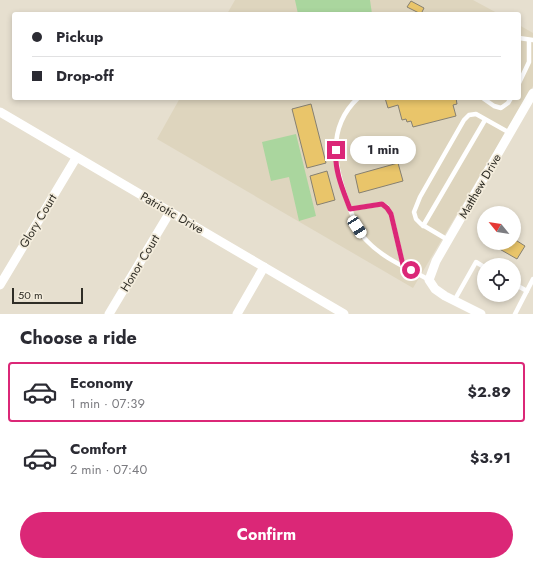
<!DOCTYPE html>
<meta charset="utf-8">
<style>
:root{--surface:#fff;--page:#f7f7f7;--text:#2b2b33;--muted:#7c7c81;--line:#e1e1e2;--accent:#db2777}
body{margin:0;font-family:Jost,sans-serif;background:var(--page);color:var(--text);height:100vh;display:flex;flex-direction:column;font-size:15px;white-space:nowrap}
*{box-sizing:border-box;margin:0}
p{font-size:13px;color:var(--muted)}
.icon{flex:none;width:22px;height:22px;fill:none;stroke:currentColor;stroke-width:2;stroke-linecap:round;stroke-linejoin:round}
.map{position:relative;height:314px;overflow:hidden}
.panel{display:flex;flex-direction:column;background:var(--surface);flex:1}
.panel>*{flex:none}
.top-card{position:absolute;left:12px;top:12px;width:509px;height:88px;border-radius:4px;box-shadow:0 2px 6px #0003;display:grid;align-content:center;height:88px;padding:0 20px;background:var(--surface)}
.needle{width:26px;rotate:300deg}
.buttons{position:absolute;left:477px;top:206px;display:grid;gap:8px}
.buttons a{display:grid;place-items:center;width:44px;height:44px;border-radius:50%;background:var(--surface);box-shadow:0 2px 6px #0003;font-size:20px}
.scale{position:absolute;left:12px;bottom:10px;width:71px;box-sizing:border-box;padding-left:4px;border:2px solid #2f2d26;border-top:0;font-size:11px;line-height:14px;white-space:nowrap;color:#2f2d26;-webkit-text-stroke:3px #f3ecdc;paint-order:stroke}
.end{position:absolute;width:18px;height:18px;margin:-9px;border:5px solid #db2777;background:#fff;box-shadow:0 0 0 2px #fff}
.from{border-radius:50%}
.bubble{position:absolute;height:28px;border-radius:14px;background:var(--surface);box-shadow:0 2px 6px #0003;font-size:13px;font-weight:700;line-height:28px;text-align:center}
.car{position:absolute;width:12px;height:24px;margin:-12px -6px;border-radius:5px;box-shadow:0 0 3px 1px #0007;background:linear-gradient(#fff 24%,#345 0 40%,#fff 0 76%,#345 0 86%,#fff 0)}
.top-card b{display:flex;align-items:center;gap:14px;height:38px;font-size:15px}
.top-card b+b{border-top:1px solid var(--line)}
.top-card i{width:10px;height:10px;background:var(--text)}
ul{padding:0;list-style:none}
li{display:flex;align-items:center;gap:12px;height:60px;margin:0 8px 6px;padding:0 12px;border:2px solid transparent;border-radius:4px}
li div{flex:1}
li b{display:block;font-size:15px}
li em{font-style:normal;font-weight:700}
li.active{border-color:var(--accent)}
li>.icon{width:36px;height:36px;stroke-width:1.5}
h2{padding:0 20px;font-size:18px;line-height:48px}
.action{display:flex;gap:8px;margin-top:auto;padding:8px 20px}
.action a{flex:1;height:46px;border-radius:24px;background:var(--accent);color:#fff;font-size:16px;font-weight:700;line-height:46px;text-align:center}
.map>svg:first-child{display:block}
</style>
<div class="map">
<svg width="533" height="314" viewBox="0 0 533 314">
<rect width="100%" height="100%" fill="#e6dfcf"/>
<g fill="#ded5be">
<polygon points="235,0 473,0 499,14 227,14"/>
<polygon points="519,25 533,33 533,86 413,288 157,139 180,98 519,98"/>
</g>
<g fill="#aad69e">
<polygon points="295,0 370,0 372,14 298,14"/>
<polygon points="296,134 316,216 299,221 289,177 271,181 262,142"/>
</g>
<g fill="#e9c56a" stroke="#868071">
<polygon points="411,1 424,8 421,14 407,7"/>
<polygon points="385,98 456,98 457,104 453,105 456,116 413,127 411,121 407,122 406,119 402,120 398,105 388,108"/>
<polygon points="311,104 326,163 307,168 292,109"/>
<polygon points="398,163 403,181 359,193 355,175"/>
<polygon points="327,171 335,200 317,205 310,176"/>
<polygon points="514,239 525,246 517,259 489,243 514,243"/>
</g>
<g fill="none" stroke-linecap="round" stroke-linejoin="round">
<g stroke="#fff" stroke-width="4.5">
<polyline points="519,38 533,40"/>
<polyline points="519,83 529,62 529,40"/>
<path d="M358,98C325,129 335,169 349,206C353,218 358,232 367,241C384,259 408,268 429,280"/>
<polyline points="485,98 484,99 494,106 501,108 508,103 511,98"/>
<polyline points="350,209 382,204 387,207 391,214 403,265"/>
<polyline points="423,226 485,120"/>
<polyline points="448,240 421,224 416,219 414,212 420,197 464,120 469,115 476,114 510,133"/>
<polyline points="514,284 527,291"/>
<polyline points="454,301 476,262 484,267"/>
<polyline points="515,314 533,279"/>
</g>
<g stroke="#fff" stroke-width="9">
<polyline points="0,112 344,314"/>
<polyline points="0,285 76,158"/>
<polyline points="109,314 170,212"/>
<polyline points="237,314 264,267"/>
<polyline points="481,314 445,296 435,289 429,280 436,261 533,93"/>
</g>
</g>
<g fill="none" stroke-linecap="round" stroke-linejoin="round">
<path stroke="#db2777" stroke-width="5" d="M336,150C334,170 343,190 350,209L382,204L387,208L391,214L403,265L411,270"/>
</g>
<g text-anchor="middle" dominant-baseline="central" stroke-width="3.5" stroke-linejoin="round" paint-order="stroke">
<g font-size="12" fill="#2f2d26" stroke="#f3ecdc">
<text transform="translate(480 186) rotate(-60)">Matthew Drive</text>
<text transform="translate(172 213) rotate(30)">Patriotic Drive</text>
<text transform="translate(38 221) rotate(-59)">Glory Court</text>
<text transform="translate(140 263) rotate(-59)">Honor Court</text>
</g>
</g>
</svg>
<div class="buttons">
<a><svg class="needle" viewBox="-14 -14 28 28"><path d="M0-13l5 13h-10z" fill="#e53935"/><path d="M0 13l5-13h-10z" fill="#7c7c81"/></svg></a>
<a><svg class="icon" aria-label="locate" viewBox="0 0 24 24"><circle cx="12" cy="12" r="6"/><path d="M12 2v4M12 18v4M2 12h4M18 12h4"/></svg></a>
</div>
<div class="scale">50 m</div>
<i class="end from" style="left:411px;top:270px"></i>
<i class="end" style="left:336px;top:150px"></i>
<div class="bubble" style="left:350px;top:136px;width:66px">1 min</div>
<i class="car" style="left:357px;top:227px;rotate:147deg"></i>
<div class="top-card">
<b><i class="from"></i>Pickup</b>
<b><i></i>Drop-off</b>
</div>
</div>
<section class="panel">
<h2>Choose a ride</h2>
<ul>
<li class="active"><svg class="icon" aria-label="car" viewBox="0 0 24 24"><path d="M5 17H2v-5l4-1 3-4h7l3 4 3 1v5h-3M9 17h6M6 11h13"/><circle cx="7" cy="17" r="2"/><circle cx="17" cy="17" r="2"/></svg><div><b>Economy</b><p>1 min · 07:39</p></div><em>$2.89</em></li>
<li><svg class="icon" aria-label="car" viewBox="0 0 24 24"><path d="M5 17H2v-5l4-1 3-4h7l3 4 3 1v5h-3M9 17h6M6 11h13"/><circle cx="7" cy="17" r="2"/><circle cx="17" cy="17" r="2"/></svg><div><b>Comfort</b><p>2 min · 07:40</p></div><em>$3.91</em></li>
</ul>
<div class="action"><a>Confirm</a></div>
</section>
